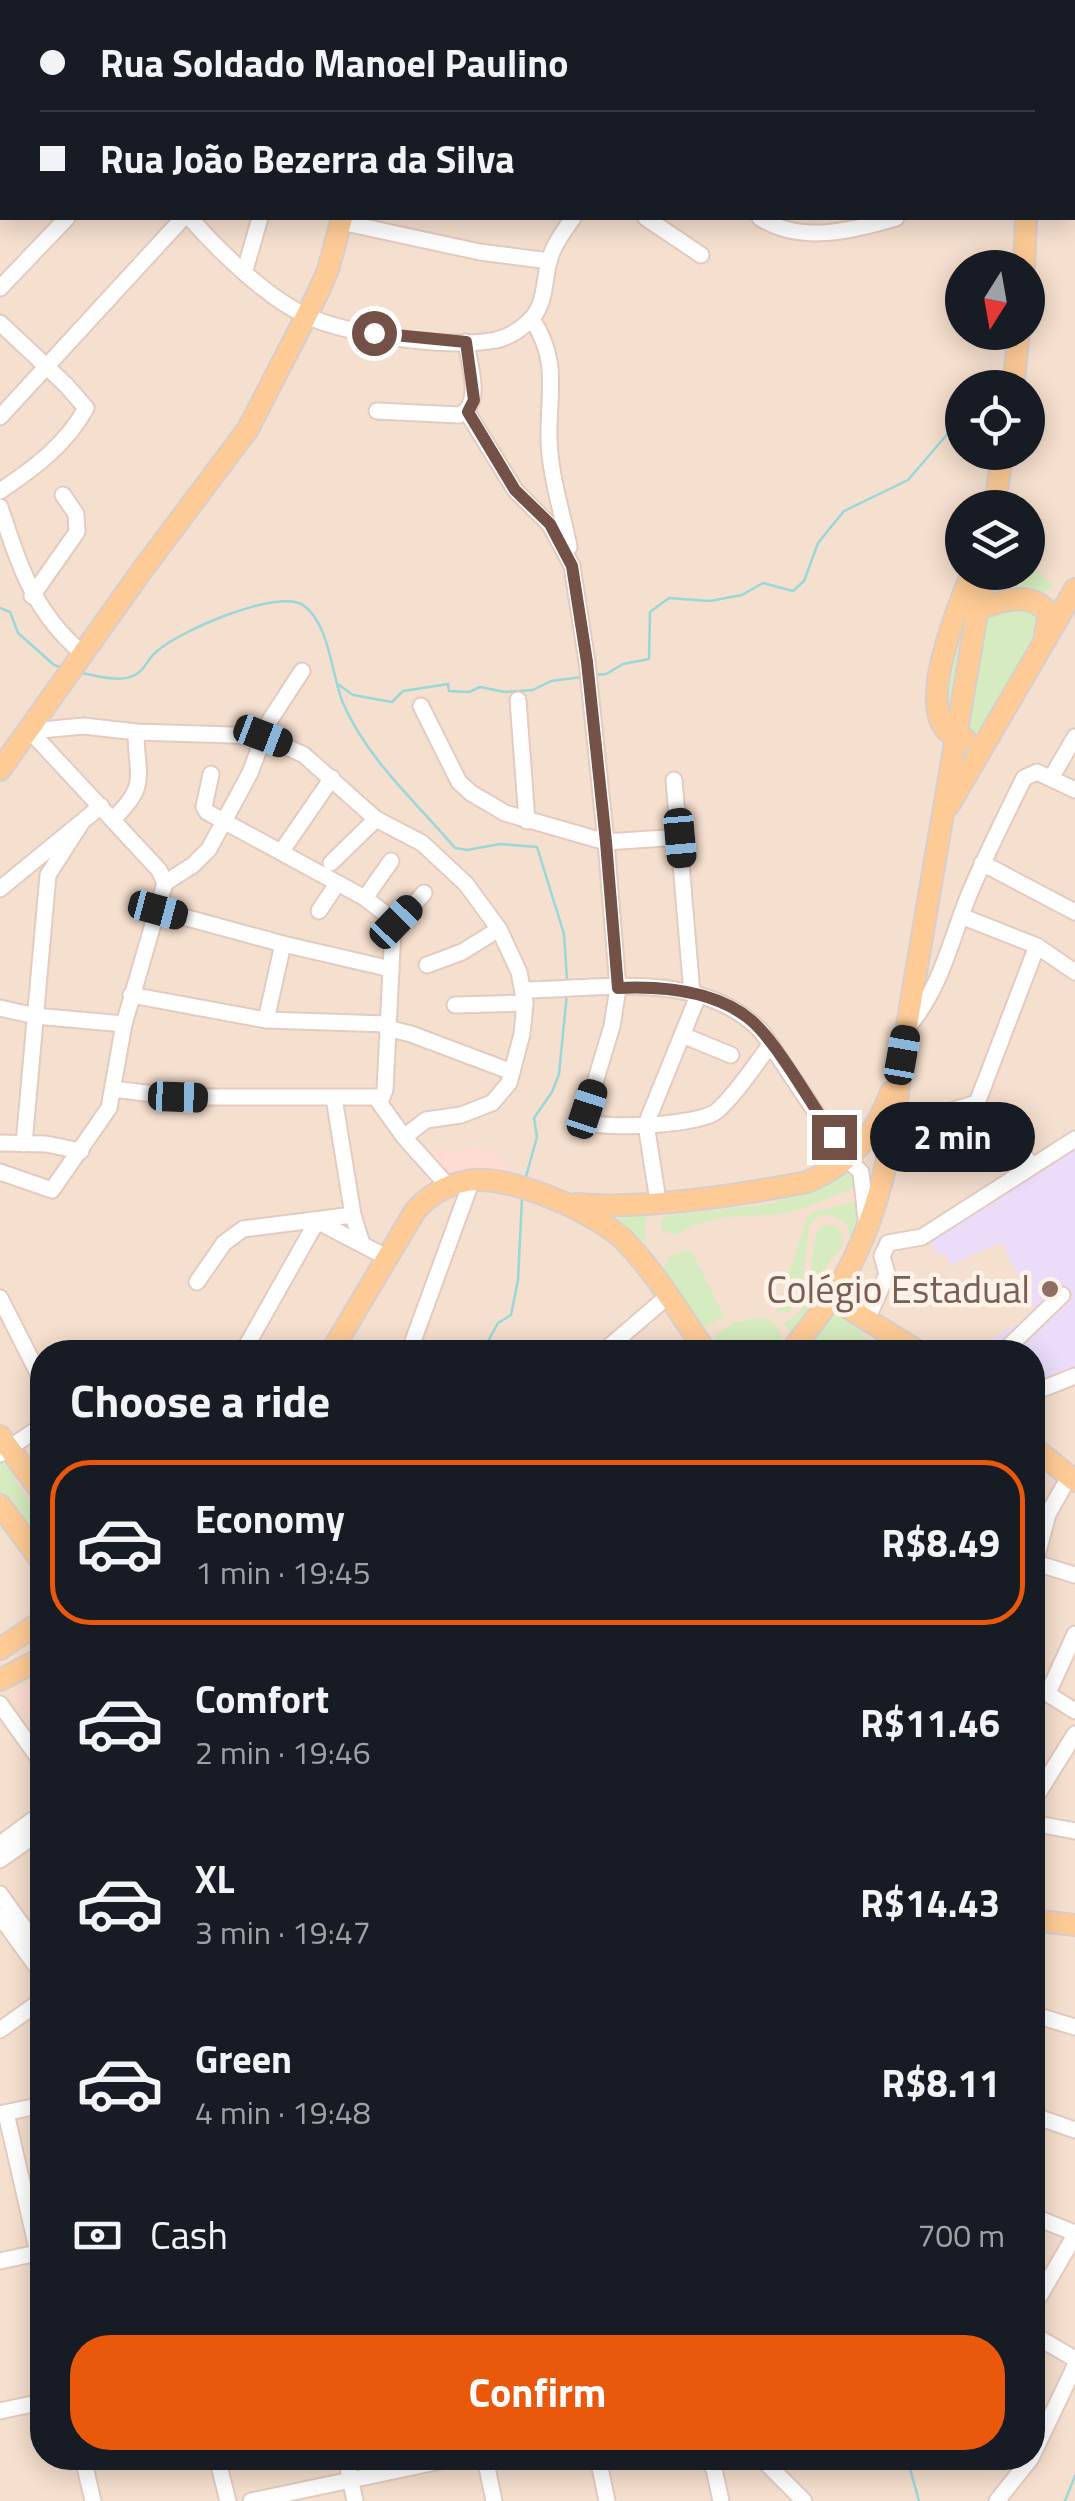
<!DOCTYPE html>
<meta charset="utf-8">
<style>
:root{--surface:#171b24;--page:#242831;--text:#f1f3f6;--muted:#9ea1a6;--line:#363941;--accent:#ea580c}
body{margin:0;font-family:"Titillium Web",sans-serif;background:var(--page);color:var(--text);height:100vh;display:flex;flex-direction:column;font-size:38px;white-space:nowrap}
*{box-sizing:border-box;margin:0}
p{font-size:32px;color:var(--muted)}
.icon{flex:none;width:55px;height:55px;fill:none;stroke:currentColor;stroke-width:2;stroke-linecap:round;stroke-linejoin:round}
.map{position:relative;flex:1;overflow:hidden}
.details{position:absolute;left:30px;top:1340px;width:1015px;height:1130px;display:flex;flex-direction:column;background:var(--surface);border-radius:40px;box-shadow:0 5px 25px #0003}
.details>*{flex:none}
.hud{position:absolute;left:0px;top:0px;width:1075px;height:220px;box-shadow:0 5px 25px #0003;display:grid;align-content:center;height:220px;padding:0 40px;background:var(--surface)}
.needle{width:65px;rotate:191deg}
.tools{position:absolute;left:945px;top:250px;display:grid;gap:20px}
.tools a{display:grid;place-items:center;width:100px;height:100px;border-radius:50%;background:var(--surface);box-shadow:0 5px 25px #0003;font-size:50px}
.end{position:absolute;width:45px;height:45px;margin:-22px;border:12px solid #745147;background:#fff;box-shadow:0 0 0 5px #fff}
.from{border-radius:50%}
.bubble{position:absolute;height:70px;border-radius:35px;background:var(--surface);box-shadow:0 5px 25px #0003;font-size:32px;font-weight:700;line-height:70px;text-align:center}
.car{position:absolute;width:30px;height:60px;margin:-30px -15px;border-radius:12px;box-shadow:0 0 8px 2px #0007;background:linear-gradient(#222 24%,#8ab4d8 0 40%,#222 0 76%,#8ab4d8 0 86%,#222 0)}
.hud b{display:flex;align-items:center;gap:35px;height:95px;font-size:38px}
.hud b+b{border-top:2px solid var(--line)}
.hud i{width:25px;height:25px;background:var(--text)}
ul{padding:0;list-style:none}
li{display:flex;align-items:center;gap:30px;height:165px;margin:0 20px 15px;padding:0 20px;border:5px solid transparent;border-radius:40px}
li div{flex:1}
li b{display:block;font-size:38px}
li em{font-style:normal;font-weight:700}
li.current{border-color:var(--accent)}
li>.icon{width:90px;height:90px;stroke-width:1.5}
h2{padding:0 40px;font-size:45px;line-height:120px}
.pay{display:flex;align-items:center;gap:25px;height:110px;padding:0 40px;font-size:38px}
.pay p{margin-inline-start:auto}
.action{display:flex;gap:20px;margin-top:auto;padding:20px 40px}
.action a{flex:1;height:115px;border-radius:40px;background:var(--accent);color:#fff;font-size:40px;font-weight:700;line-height:115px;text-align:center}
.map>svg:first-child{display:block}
</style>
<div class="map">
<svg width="1075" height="2501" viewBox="0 0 1075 2501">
<rect width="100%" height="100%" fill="#fdeee0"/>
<path fill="#f5dfce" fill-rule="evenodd" d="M0,0H1075V2501H0ZM2,2H1072V218H2ZM962,268H1028V332H962ZM962,388H1028V452H962ZM962,508H1028V572H962ZM42,1352H1032V2458H42Z"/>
<g fill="#fedbd3">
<polygon points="481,1145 486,1153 495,1148 512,1180 449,1177 426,1153 445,1149 448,1153"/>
<polygon points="42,1677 42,1740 9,1693"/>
</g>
<polygon fill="#ebddf9" points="1075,1149 1075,1367 1033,1384 1032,1352 997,1352 991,1339 1036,1313 1001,1242 951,1265 946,1256 935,1251 928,1240"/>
<g fill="#d6ebbf">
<path d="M1028,569L1039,571L1054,587C1034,597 1018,597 1002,580L1012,573L1028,572Z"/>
<polygon points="972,582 952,727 941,691"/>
<polygon points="1036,607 1047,622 986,723 975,733 965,733 987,610"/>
<polygon points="844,1169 854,1172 856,1187 801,1209 783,1214 726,1217 697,1224 676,1235 662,1231 661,1220 669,1215 771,1204 807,1190"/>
<path d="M860,1200L861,1230L830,1281L850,1239L847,1225C835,1213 819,1211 809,1225L802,1289L790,1312H777L807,1218L812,1213Z"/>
<polygon points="652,1212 647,1215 644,1228 647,1242 630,1237 618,1225 620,1213"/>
<path d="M827,1225L838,1227L843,1239L842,1246L822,1271L804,1321L791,1334L784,1323C822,1308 804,1255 820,1227Z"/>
<polygon points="691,1250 724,1317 704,1327 697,1322 663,1271 670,1255"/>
<polygon points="833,1307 866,1326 861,1335 890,1352 836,1352 812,1337"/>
<path d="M759,1317C771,1320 777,1324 781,1336L776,1349L769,1352H723L715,1342V1336L734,1323Z"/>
<polygon points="9,1457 21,1473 13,1477 42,1518 42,1543 10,1497 0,1496 0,1463"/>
</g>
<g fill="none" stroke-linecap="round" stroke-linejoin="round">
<g stroke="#9ad7d9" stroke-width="2.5">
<polyline points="0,608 10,612 18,633 54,665 60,667"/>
<path d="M82,673C98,676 120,683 135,675C145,670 147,660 155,653C176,632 278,588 303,605C330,624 331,674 343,703C367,759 416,802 455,848L467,850L500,844L537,847L564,934L567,980"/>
<polyline points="595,675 606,674 623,664 649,659 650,612 669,598 710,601 742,595 763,583 793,591 804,581 818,543 844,511 908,480 962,417"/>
<polyline points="339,685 353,695 392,702 403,691 448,684 449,691 469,692 480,687 505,692 533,690 551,681 582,677"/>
<polyline points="525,1180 537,1137 534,1118 552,1092 559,1074 567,993"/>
<polyline points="482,1352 498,1323 511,1315 518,1280 522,1198"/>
<polyline points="907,2458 919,2501"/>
<polyline points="1065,2501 1075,2476"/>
</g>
<g stroke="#e3cbbf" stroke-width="19">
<g id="minor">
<polyline points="527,0 529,2"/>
<polyline points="684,0 686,2"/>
<polyline points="797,0 800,2"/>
<polyline points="280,2 282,0"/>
<polyline points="592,2 595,0"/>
<polyline points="732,2 734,0"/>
<polyline points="811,2 813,0"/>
<polyline points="912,2 914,0"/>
<polyline points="0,40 2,42"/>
<polyline points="0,165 2,163"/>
<path d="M190,218C218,250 268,299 307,316C349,335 450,349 496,340C509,337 520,330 529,321C549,303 542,273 553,250C558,238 566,228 573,218"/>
<polyline points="646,218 701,255"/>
<path d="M760,218C801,244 851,231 896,218"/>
<polyline points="341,222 480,252 549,261"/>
<polyline points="245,270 260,218"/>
<polyline points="0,288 67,218"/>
<path d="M532,319C560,362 548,392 549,439C550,476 562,511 569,547"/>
<path d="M0,323L66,385L86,408C67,444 33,469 0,491"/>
<path d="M377,411L459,415C484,405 469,364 466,342"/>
<path d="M467,412L515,490L550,525L572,566L587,662L606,842L618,988L612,1026L587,1109V1122C608,1130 700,1125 717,1111C737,1093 754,1066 771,1044"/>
<polyline points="0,417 183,218"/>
<path d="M0,507C20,567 33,611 82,653"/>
<polyline points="32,596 77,532 76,514 63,495"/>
<polyline points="518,700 527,821"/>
<polyline points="421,706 459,782 471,793 505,813 606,842 680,837"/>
<polyline points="30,731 84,726 136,732 263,736 304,755 376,819 422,843 466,884 499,929 519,972 525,1003 522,1034 509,1083 492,1103 461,1115 426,1120 404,1137"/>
<polyline points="30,731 159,870 165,883"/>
<polyline points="211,774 204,807 207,812 365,898 396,922"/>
<polyline points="1051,778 1075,737"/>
<polyline points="674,780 692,994"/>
<path d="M113,819C150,784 136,776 136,732"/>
<polyline points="281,852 332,778"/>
<polyline points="331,863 376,819"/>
<polyline points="982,863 1075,912"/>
<polyline points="165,883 193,865 209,849 250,773 270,720 302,671"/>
<polyline points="0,889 101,806"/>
<polyline points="365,898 391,861"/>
<polyline points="158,910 283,944 391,969"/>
<polyline points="319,911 337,884"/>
<polyline points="961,916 1037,946 1075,972"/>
<polyline points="427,965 462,952 499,929"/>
<path d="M523,990C602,989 702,969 762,1032L847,1159L861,1172L866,1219"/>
<polyline points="131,995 266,1020 387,1024"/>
<polyline points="455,1005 525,1003"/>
<polyline points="0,1008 35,1016 124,1024"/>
<polyline points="266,1020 283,944"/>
<polyline points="387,1028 411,1034 512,1072"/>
<path d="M907,1028C940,990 950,943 968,897C985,856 1005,817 1024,778L1037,772L1075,790"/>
<polyline points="682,1035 731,1055"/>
<polyline points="113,1089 178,1097 382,1097 385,1090 393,929 424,893"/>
<polyline points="334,1098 353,1215 362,1244"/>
<polyline points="376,1098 404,1137 448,1186"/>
<polyline points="977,1103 1037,946"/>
<polyline points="977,1103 1031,1164"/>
<polyline points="893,1128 977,1103"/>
<polyline points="0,1143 46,1144 81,1151"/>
<polyline points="24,1144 48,875 82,822"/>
<polyline points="0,1172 52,1190 109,1108 124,1024 165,883"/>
<polyline points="658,1201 646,1124 698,996"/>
<polyline points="197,1282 224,1243 243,1229 353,1215"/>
<polyline points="0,1298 42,1381"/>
<polyline points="867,1320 887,1274 882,1256 888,1243 922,1237 1075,1139"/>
<polyline points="243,1352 317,1221 386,1257"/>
<polyline points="409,1352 472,1180"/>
<polyline points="603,1352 668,1296"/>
<polyline points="1003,1352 1062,1295"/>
<polyline points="1032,1393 1075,1376"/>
<polyline points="0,1454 42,1426"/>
<polyline points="1036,1563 1075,1575"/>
<polyline points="1032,1574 1048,1514 1069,1477"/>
<polyline points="1032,1684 1075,1711"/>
<polyline points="1048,1693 1075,1634"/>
<polyline points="0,1704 42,1763"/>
<polyline points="1032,1803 1075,1734"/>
<polyline points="1032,1823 1075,1831"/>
<polyline points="0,1844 42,1813"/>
<polyline points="0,1860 42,1830"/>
<polyline points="0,1894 42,1953"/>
<polyline points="0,1916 42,1974"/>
<polyline points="1032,2014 1075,2027"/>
<polyline points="0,2030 42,2000"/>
<polyline points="6,2113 42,2270"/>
<polyline points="0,2114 42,2105"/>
<polyline points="1032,2115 1075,2130"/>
<polyline points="1032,2216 1075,2233"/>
<polyline points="0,2261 42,2252"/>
<polyline points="1032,2309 1075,2235"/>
<polyline points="1032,2334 1075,2359"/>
<polyline points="0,2411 42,2402"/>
<polyline points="1032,2456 1075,2366"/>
<polyline points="83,2458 93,2501"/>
<polyline points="217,2458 228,2501"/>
<polyline points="346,2458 355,2501"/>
<polyline points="485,2458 494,2501"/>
<polyline points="598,2458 607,2501"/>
<polyline points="707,2458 714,2469 721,2501"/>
<polyline points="761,2458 804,2501"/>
<polyline points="934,2459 935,2458"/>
<polyline points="251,2501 455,2458"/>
<polyline points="997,2501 1031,2458"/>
</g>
</g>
<g stroke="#d8cecb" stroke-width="24">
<g id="major">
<polyline points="1005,0 1005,2"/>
<polyline points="460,2 462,0"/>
<polyline points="1024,268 1026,218"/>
<polyline points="1013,388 1019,332"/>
<polyline points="994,508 1003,452"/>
<path d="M977,610C1000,600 1034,589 1049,615L1045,634"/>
<path d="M965,739C904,731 959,606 972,572"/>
<polyline points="0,770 143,569 248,429 317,295 328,270 342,218"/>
<polyline points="949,805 1075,589"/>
<path d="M575,1204C641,1210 741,1195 807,1182C848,1165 877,1134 891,1092"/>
<polyline points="832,1298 919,1352"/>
<path d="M331,1352L415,1211C429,1195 446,1185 467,1181C507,1173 595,1212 624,1240C656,1273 681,1315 706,1352"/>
<path d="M790,1352C804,1334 819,1316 832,1297C879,1226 895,1139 902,1055L984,572"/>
<polyline points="0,1436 42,1493"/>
<polyline points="1032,1446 1075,1481"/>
<polyline points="0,1505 42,1562"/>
<polyline points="0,1649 42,1621"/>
<polyline points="0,1680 42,1658"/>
<polyline points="1032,1920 1075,1925"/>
</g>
</g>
<use href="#minor" stroke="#fff" stroke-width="15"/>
<use href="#major" stroke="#fecb96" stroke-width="20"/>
</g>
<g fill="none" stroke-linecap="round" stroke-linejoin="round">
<path stroke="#745147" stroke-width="12" d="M374,333L466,342L474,400L468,412L515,490L550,524L572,566L587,662L606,842L618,988C663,986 716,990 752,1021C778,1044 813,1107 834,1137"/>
</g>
<circle fill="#8d6e63" stroke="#fff3e7" stroke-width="4" cx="1050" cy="1289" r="10"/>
<g text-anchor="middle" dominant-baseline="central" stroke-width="9" stroke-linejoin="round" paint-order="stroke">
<g font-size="38" fill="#785e54" stroke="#fff3e7" text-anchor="end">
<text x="1030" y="1289">Colégio Estadual</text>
</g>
</g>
</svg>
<div class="tools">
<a><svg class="needle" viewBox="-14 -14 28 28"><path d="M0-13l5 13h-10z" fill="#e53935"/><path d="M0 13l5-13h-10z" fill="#9ea1a6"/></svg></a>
<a><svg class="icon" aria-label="locate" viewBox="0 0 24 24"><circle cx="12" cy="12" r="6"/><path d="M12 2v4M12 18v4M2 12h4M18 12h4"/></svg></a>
<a><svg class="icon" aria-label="layers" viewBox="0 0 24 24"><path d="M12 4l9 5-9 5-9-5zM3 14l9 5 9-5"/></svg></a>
</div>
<i class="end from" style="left:374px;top:333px"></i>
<i class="end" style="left:834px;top:1137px"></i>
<div class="bubble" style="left:870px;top:1102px;width:165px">2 min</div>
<i class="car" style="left:263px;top:736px;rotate:111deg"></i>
<i class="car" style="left:680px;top:838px;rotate:175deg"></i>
<i class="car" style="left:158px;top:910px;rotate:105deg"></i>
<i class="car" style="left:396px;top:922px;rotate:44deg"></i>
<i class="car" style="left:902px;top:1055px;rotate:10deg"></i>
<i class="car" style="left:178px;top:1097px;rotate:92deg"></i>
<i class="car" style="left:587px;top:1109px;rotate:18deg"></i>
<div class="hud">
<b><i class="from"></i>Rua Soldado Manoel Paulino</b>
<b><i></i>Rua João Bezerra da Silva</b>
</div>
<section class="details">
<h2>Choose a ride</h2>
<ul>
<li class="current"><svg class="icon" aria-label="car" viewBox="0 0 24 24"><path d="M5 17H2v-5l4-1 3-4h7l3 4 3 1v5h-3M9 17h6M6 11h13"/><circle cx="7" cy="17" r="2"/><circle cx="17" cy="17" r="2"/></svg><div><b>Economy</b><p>1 min · 19:45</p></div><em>R$8.49</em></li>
<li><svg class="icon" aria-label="car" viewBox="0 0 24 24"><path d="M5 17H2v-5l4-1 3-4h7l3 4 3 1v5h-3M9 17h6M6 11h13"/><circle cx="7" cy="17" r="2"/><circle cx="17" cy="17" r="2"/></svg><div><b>Comfort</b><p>2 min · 19:46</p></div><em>R$11.46</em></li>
<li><svg class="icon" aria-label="car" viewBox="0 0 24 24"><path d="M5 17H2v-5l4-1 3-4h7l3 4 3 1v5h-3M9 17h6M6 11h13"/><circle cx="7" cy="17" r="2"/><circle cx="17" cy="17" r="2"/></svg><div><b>XL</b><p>3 min · 19:47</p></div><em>R$14.43</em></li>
<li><svg class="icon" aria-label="car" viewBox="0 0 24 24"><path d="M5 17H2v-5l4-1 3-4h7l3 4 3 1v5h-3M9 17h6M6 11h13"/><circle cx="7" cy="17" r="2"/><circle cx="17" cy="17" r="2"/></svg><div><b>Green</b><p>4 min · 19:48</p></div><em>R$8.11</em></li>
</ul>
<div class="pay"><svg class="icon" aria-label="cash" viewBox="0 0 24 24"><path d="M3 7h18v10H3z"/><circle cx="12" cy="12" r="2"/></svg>Cash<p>700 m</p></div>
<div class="action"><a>Confirm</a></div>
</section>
</div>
